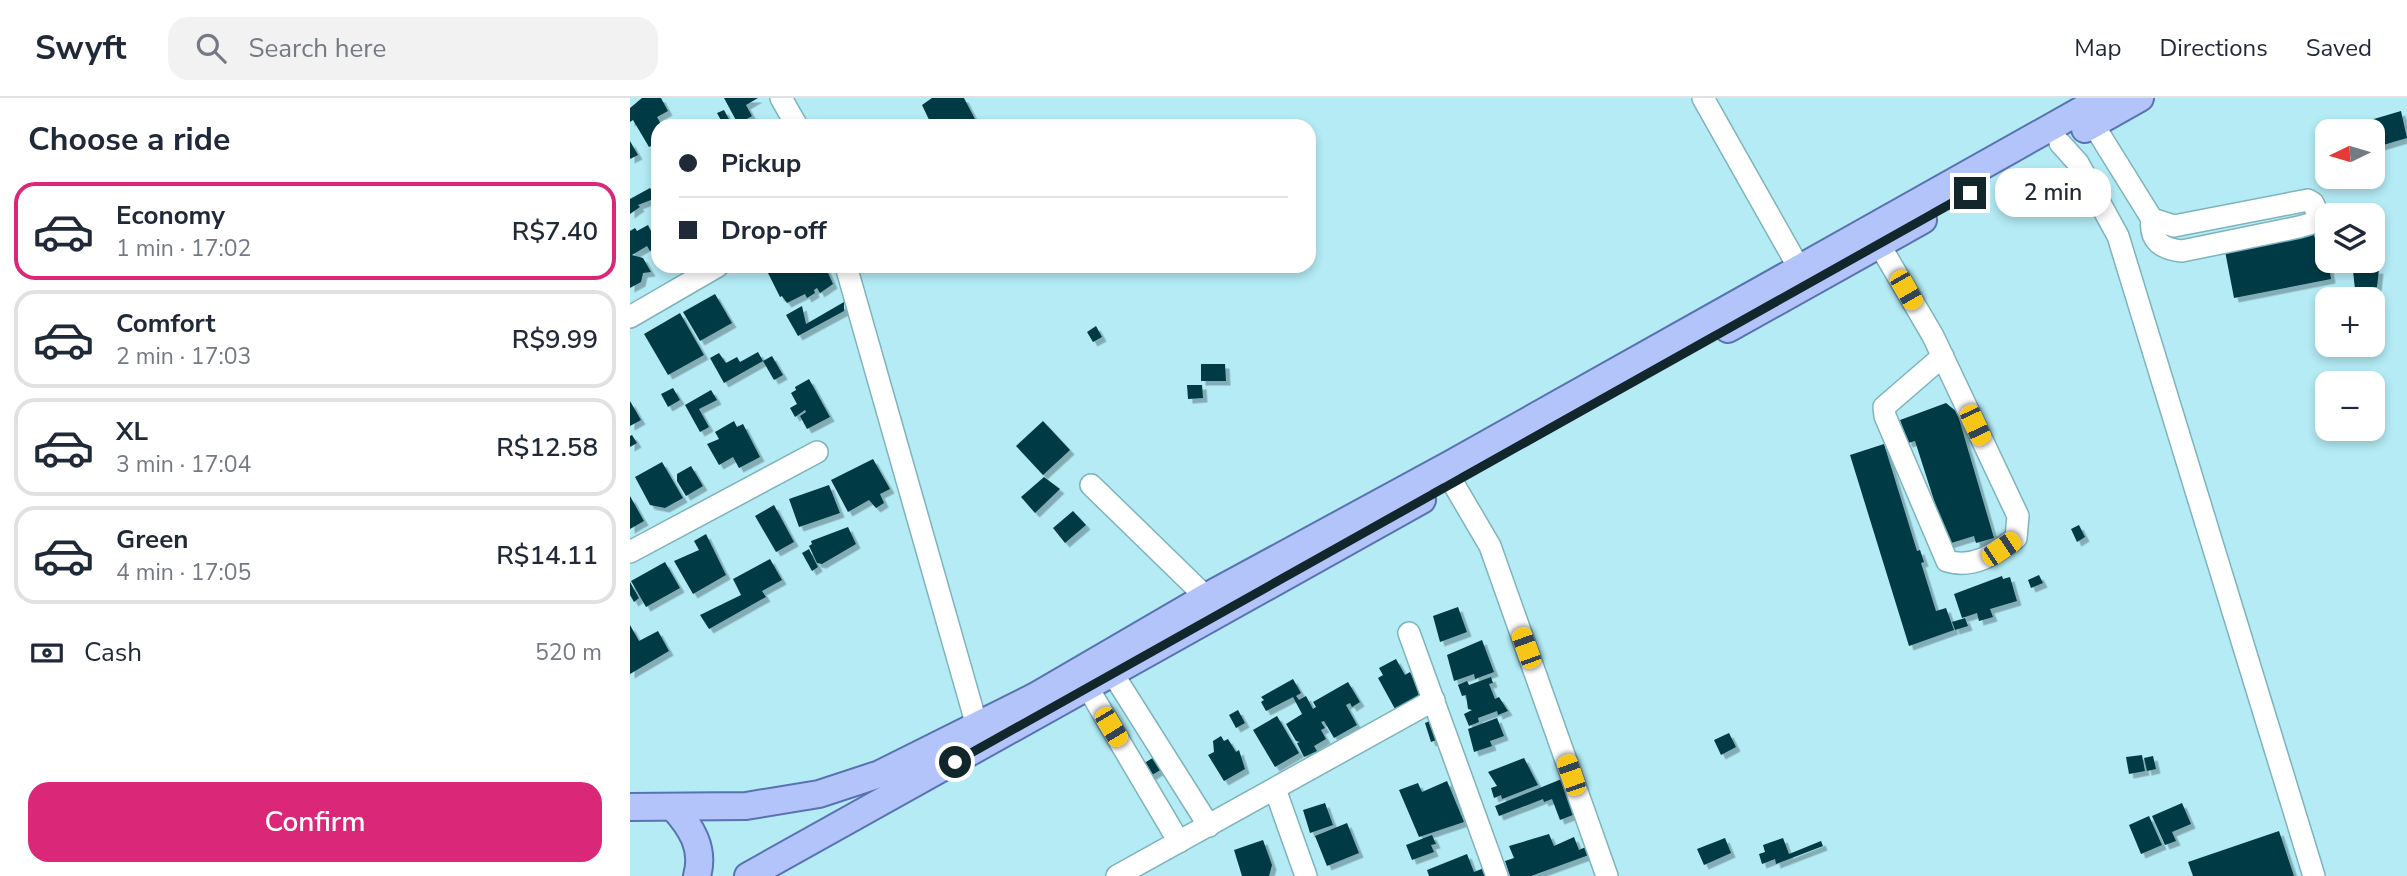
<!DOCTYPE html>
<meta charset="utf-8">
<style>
:root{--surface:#fff;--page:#f2f2f3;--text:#1f2937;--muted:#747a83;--line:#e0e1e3;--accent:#db2777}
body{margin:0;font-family:"Nunito Sans",sans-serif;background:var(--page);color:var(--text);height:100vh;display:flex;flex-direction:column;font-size:26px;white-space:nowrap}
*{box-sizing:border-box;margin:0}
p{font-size:23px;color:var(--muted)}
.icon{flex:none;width:38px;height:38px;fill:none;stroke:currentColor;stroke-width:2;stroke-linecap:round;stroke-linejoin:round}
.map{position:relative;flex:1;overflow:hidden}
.panel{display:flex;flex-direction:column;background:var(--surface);width:630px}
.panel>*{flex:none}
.guide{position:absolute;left:21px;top:21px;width:665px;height:154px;border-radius:21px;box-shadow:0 4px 10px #0003;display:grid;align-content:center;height:154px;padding:0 28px;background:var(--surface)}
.needle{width:46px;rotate:265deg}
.fabs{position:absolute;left:1685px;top:21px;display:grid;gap:14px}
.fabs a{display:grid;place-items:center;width:70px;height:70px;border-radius:14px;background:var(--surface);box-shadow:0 4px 10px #0003;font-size:35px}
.end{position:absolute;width:32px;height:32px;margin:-16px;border:9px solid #11272b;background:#fff;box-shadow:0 0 0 4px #fff}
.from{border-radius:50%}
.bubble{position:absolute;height:49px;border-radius:21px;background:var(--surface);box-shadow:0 4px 10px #0003;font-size:23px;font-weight:600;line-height:49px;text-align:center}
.car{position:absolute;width:21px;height:42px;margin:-21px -10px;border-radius:9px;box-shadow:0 0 5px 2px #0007;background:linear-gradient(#f5c518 24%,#345 0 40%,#f5c518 0 76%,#345 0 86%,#f5c518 0)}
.guide b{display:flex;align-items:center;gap:24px;height:66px;font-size:26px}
.guide b+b{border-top:2px solid var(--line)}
.guide i{width:18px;height:18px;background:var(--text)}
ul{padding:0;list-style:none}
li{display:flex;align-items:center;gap:21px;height:98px;margin:0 14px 10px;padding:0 14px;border:4px solid var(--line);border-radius:21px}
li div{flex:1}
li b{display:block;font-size:26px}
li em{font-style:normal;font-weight:600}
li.selected{border-color:var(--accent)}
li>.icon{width:63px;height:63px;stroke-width:1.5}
h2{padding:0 28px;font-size:32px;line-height:84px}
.pay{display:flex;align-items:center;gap:18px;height:77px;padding:0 28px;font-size:26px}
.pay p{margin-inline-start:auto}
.button{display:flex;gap:14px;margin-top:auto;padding:14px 28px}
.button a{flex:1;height:80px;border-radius:21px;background:var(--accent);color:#fff;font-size:28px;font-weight:600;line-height:80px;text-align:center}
header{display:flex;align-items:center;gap:42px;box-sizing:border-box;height:98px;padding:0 35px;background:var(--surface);border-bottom:2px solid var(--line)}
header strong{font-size:33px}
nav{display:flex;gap:38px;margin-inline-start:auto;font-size:24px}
.search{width:490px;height:63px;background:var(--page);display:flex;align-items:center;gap:18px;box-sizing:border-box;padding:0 24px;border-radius:21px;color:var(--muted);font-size:26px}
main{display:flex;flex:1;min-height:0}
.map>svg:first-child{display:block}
</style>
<header>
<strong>Swyft</strong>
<div class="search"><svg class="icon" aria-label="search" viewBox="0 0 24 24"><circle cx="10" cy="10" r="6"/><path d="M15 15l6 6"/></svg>Search here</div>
<nav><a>Map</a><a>Directions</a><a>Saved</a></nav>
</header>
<main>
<section class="panel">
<h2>Choose a ride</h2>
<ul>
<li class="selected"><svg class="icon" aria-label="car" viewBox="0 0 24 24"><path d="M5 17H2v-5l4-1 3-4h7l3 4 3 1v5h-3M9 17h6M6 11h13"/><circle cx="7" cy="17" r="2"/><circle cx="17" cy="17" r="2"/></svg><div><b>Economy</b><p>1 min · 17:02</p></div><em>R$7.40</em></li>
<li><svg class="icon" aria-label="car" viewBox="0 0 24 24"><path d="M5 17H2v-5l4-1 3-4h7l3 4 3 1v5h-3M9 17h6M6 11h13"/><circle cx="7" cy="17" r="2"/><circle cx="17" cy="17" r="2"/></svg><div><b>Comfort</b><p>2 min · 17:03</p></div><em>R$9.99</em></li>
<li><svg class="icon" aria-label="car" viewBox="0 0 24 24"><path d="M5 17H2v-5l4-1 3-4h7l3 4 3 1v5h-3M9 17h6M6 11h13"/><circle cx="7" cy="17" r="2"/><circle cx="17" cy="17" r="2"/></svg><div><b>XL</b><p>3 min · 17:04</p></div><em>R$12.58</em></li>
<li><svg class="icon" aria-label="car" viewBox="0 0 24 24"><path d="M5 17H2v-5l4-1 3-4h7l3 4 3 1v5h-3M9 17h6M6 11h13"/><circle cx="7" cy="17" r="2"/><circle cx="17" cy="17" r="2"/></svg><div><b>Green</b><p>4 min · 17:05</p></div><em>R$14.11</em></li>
</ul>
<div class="pay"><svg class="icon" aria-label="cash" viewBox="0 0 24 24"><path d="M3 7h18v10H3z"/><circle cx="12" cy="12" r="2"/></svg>Cash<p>520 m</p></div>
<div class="button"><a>Confirm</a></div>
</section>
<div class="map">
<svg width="1777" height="778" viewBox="0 0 1777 778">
<defs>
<filter id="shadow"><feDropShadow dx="4.5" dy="4.5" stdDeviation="0" flood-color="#0004"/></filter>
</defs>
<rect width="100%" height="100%" fill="#b4ebf5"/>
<g fill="#003b44" filter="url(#shadow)">
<polygon points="12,0 31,0 38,13 27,19 32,28 28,28 28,44 19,49 3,22 0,24 0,10"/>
<polygon points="94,0 128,0 116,7 122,18 108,26"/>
<polygon points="302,0 334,0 346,23 336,28 302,28 292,7"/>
<polygon points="94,12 101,25 103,28 94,28 87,15"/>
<polygon points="1771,13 1777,40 1743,50 1743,33 1703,33"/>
<polygon points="0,43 8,57 0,61"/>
<polygon points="20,90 26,100 8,107 10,109 0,116 0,101"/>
<polygon points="18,127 21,133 28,129 28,149 20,153 17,148 2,157 13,160 21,174 13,175 11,184 0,190 0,133 5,130 7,133"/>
<polygon points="1684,136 1689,158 1697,156 1701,181 1604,200 1595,153"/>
<polygon points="1739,167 1740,172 1749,171 1747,189 1725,191 1723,173 1728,173 1727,168"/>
<polygon points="151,168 155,172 163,168 181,168 183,173 195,168 203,186 190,195 187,190 184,192 185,195 177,200 175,196 157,205 152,198 150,199 138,175"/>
<polygon points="85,196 102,225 70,243 53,214"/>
<polygon points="214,204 214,213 168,238 156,217 172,208 176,226"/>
<polygon points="50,215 74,257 38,277 14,236"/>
<polygon points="466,228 472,239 463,244 457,234"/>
<polygon points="128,254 133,263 94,285 80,260 89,255 96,265 107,259 110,264"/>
<polygon points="142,258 153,277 144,282 133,263"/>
<polygon points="571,266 595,266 596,283 571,283"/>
<polygon points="179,281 200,319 177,331 170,318 176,314 175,312 165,319 160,310 167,306 161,295 166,292 165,289"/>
<polygon points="557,287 572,287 573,300 558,301"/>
<polygon points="43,290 50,302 38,309 31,296"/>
<polygon points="81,292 87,302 69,311 79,329 70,334 55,307"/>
<polygon points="0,303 11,322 0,328"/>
<polygon points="1316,305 1327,314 1364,440 1346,445 1344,438 1318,446 1285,343 1278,345 1270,322"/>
<polygon points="104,323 107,329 113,326 130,359 109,370 103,359 89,367 77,346 89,341 85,334"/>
<polygon points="413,323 440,352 413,377 386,348"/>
<polygon points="2,337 7,345 0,349 0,338"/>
<polygon points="1254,346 1287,453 1290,452 1294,464 1291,465 1306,513 1316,510 1324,532 1279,548 1220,357"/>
<polygon points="243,361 260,391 250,396 254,405 246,410 239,402 218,414 201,382"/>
<polygon points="32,364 53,400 35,410 20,407 5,379"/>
<polygon points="61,368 73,388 56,398 47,383 47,376"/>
<polygon points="414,379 430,391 405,415 391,399"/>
<polygon points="199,387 210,415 169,429 159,401"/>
<polygon points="0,398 14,423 0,431"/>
<polygon points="144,407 164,444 146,454 125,418"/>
<polygon points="443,413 456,427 435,445 423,430"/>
<polygon points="1449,427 1455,439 1447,444 1441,431"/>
<polygon points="218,429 226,446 192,466 187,465 179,448 182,446 181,443"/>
<polygon points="76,436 96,477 63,496 44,463 69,452 64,443"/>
<polygon points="179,451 188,469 182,473 172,455"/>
<polygon points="140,461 152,482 132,493 136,499 79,531 70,517 111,497 103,481"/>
<polygon points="35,464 50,490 16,509 1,483"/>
<polygon points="1409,477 1413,485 1401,490 1398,482"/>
<polygon points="1372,478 1373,481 1380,479 1387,503 1360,511 1363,519 1349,523 1347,515 1332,520 1324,496"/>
<polygon points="0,484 9,500 4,504 0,497"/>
<polygon points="828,509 837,534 810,544 803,518"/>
<polygon points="1335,520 1338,528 1325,532 1322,524"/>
<polygon points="0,527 9,543 28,533 39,553 0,576"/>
<polygon points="852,542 864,574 845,581 844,576 824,583 817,557"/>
<polygon points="766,561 775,577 780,574 792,596 765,611 748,580 753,577 749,570"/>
<polygon points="861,579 863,585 859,586 865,601 869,599 878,613 868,617 867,613 848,620 849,624 839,628 834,616 842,612 838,611 836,597 832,598 828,587 837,583 839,587"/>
<polygon points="663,581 671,595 666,598 669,602 676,598 683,611 686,609 683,604 718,584 730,604 722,609 720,605 716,607 727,627 704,640 694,623 691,624 695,630 691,632 696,641 684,648 687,653 674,659 667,645 670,644 666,643 656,626 672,616 663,599 636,613 631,604 634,602 631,599"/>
<polygon points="608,612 615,625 606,630 599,617"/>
<polygon points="647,618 669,655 645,669 623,632"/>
<polygon points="867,620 874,638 860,643 862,648 844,654 838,631"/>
<polygon points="802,622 809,641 801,644 795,625"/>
<polygon points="1099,635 1106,649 1091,657 1084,642"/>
<polygon points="591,638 594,643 598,641 606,654 609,652 615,671 594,683 578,657 584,654 583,643"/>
<polygon points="529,656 537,668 507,686 500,674"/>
<polygon points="1512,657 1515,673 1499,676 1496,659"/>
<polygon points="1523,658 1526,671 1517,673 1514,660"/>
<polygon points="894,660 908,687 872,701 871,697 864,700 861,690 867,688 858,674"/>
<polygon points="939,678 948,715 930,722 922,701 914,704 913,701 869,718 865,708"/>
<polygon points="817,683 834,724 789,739 769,692 788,685 792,694"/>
<polygon points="695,705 703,727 680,735 673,712"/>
<polygon points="1552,705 1561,726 1542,734 1546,743 1535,747 1522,718"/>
<polygon points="1519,718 1532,747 1511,756 1499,727"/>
<polygon points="717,725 729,755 697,768 685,738"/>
<polygon points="1649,733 1664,778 1563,778 1558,764"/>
<polygon points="919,736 924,748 944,739 949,752 958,748 967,754 901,778 880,778 875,763 884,760 879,748"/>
<polygon points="802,737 806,746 801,747 804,754 782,762 776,747"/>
<polygon points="1095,740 1101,755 1074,767 1067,751"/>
<polygon points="1153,740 1159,756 1191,743 1193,748 1146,766 1145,761 1132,766 1129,756 1135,754 1133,747"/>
<polygon points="633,742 642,767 639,778 612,778 604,752"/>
<polygon points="837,756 844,774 854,770 857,778 799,778 797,772"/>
</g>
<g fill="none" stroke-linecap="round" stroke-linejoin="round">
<g stroke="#7db3bd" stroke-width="24">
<g id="minor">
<polyline points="151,0 167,28"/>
<polyline points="1073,0 1169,170"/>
<path d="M1463,26L1522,121L1544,128L1678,102L1683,105L1689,119L1683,125L1669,129L1552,153C1532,151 1519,143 1522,121"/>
<polyline points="1430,45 1448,65 1488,138 1684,778"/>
<path d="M1249,146L1303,238L1388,418L1386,440C1364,456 1344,471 1317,463L1255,318L1254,309L1313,258"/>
<polyline points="216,168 347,628"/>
<polyline points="0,219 88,168"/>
<polyline points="823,385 860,448 977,778"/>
<polyline points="461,387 576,499"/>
<polyline points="0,454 187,354"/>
<polyline points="779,535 867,778"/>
<polyline points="483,576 579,728"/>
<polyline points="458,590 549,744"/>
<polyline points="645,691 676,778"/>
<polyline points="487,778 804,602"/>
</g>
</g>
<g stroke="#5973b0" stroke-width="30">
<g id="major">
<polyline points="1455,31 1510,0"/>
<polyline points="1098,231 1293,122"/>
<polyline points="0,709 116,708 189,696 250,676 406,598 576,499 821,366 1473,0"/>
<path d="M43,709C61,729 75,750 67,778"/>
<polyline points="118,778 792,402"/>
</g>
</g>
<use href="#minor" stroke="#fff" stroke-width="21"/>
<use href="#major" stroke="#b3c4fa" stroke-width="26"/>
</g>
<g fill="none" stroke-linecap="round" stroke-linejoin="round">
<polyline stroke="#11272b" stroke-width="9" points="325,664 1340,95"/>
</g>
</svg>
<div class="fabs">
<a><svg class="needle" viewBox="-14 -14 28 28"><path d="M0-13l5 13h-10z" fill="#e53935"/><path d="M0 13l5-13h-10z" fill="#747a83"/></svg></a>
<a><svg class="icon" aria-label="layers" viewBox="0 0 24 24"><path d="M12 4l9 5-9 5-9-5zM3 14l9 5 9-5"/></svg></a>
<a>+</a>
<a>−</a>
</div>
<i class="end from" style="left:325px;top:664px"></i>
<i class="end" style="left:1340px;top:95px"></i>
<div class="bubble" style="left:1365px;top:70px;width:116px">2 min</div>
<i class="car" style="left:1276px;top:192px;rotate:150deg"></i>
<i class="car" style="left:1345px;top:327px;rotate:155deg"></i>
<i class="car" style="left:1371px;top:451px;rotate:56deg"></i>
<i class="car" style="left:896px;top:550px;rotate:340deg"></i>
<i class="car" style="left:481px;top:629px;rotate:149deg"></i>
<i class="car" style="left:941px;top:677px;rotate:341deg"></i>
<div class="guide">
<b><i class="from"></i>Pickup</b>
<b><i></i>Drop-off</b>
</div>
</div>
</main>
